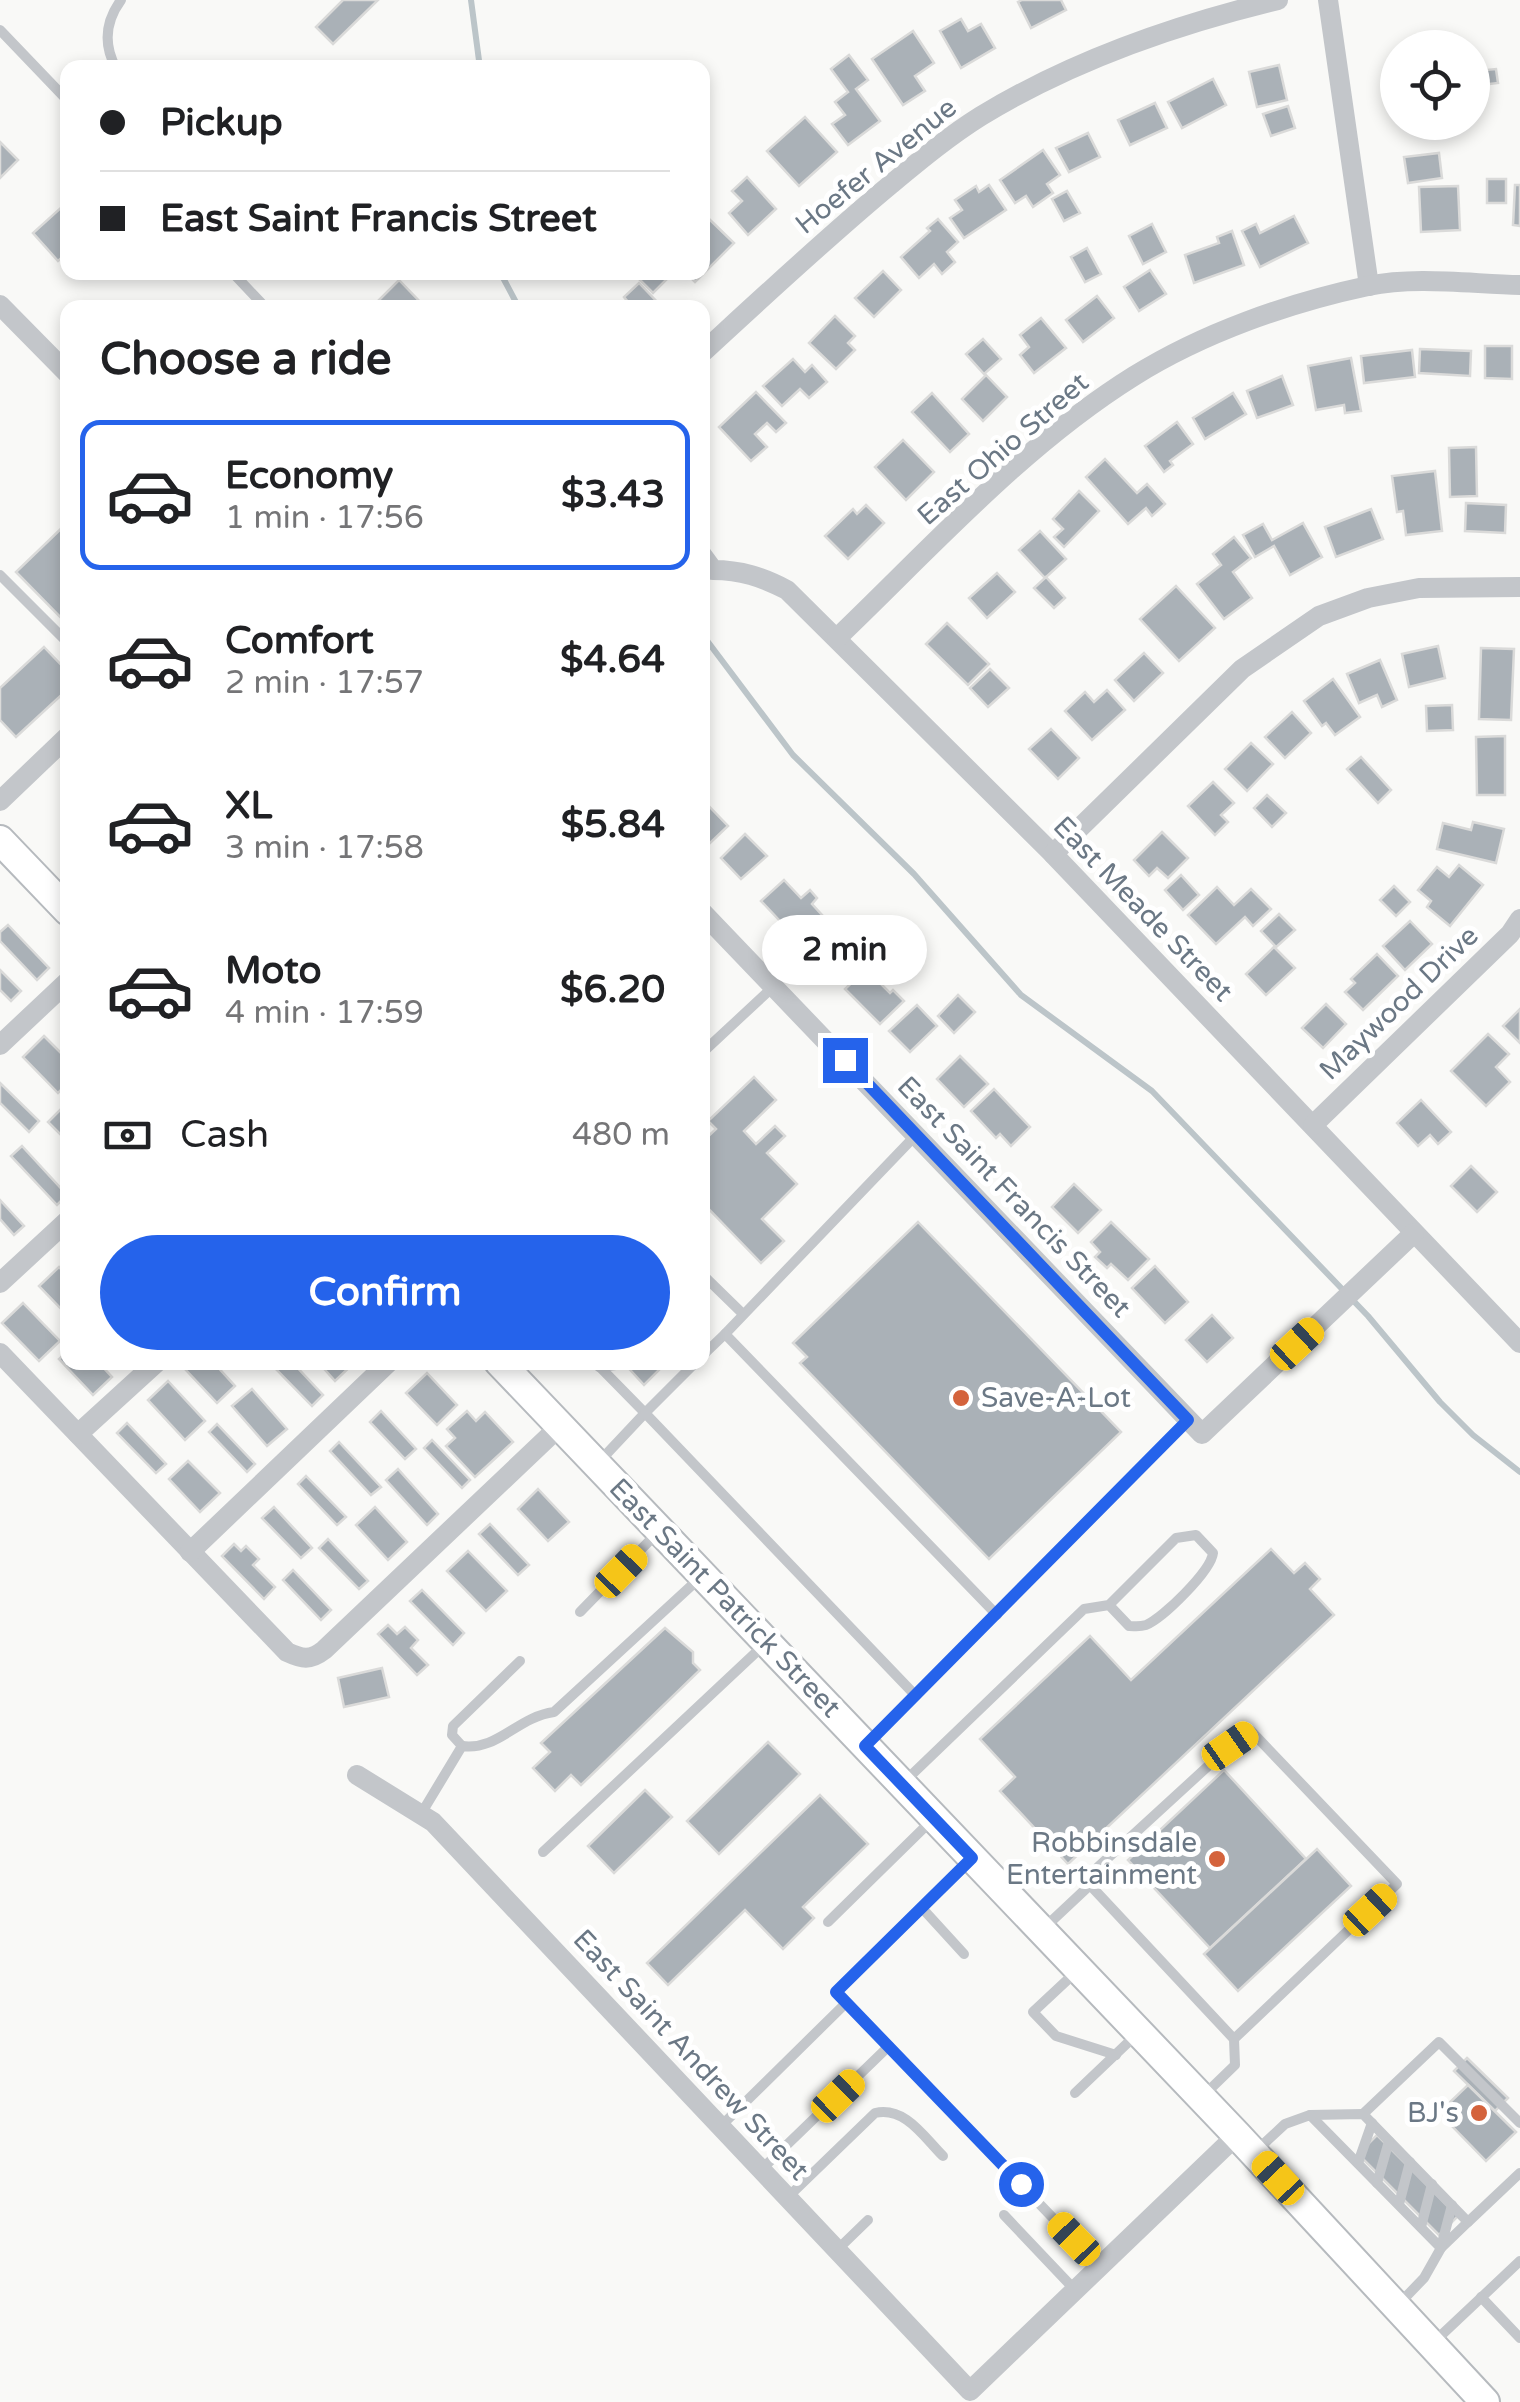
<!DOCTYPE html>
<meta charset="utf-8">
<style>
:root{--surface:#fff;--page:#f2f2f2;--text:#202124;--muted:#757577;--line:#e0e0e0;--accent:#2563eb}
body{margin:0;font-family:"Varela Round",sans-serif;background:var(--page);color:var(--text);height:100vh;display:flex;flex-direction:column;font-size:38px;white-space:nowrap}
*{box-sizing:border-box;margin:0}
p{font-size:32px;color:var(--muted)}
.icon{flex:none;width:55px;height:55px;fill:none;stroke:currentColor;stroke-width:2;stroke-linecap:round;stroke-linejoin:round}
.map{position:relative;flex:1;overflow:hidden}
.details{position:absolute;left:60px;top:300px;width:650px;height:1070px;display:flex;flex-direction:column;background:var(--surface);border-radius:20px;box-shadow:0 5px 15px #0003}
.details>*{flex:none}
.hud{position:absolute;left:60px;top:60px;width:650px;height:220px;border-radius:20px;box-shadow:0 5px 15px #0003;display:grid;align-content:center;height:220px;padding:0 40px;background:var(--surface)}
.fabs{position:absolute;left:1380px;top:30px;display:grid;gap:20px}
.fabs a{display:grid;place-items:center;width:110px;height:110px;border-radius:50%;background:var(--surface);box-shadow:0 5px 15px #0003;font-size:50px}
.end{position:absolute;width:45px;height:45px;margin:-22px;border:12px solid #2563eb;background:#fff;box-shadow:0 0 0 5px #fff}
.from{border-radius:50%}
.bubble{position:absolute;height:70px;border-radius:35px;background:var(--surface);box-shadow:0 5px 15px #0003;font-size:32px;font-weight:700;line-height:70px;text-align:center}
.car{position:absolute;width:30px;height:60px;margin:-30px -15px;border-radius:12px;box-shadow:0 0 8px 2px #0007;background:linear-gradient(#f5c518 24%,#345 0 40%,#f5c518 0 76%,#345 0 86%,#f5c518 0)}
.hud b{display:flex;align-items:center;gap:35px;height:95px;font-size:38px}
.hud b+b{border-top:2px solid var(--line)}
.hud i{width:25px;height:25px;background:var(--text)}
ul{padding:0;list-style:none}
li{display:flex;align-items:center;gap:30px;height:150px;margin:0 20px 15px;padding:0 20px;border:5px solid transparent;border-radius:20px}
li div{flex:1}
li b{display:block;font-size:38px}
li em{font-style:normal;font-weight:700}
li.on{border-color:var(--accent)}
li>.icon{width:90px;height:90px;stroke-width:1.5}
h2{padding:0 40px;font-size:45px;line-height:120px}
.pay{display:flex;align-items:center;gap:25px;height:110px;padding:0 40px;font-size:38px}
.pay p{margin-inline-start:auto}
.action{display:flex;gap:20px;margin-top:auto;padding:20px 40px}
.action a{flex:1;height:115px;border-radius:60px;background:var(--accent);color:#fff;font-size:40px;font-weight:700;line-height:115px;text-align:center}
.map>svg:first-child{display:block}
</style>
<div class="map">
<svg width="1520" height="2402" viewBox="0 0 1520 2402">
<rect width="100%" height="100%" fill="#f9f9f7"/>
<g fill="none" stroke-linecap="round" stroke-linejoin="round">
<g stroke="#bcc5c9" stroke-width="6">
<polyline points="471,0 480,68"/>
<polyline points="500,272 519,308"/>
<polyline points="702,634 793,755 914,874 1021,995 1152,1091 1368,1316 1440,1402 1473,1435 1520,1472"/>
</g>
</g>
<g fill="#aab1b7" stroke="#dadad9" stroke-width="2.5">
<polygon points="343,0 378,0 333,44 316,27"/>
<polygon points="1022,0 1061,0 1066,10 1031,28 1018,2"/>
<polygon points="961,19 968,31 981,24 995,48 961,68 940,31"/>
<polygon points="913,31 934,63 915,76 925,91 903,105 872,59"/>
<polygon points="1472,49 1476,71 1496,69 1498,83 1472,86"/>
<polygon points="849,55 868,80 856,89 880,121 848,145 832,124 845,115 835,102 848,92 831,69"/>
<polygon points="1279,65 1287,100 1257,107 1249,72"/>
<polygon points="1213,79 1226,105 1182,128 1168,102"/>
<polygon points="1155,103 1167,128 1130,145 1118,120"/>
<polygon points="1288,106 1295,128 1271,136 1263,114"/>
<polygon points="805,117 837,152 799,186 767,151"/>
<polygon points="1088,133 1100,157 1069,172 1056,148"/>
<polygon points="0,142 18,160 0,178"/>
<polygon points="1043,150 1060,175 1047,184 1053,193 1033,207 1026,196 1015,203 1000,180"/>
<polygon points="1439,153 1442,178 1408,183 1404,157"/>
<polygon points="747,177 776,209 748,235 729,213 742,201 732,191"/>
<rect x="1487" y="179" width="19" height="24"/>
<polygon points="989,185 1006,210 964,238 950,218 962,210 955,200 976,186 979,192"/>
<polygon points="1515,185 1520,185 1520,226 1513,225"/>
<polygon points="1458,186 1460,230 1421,232 1419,187"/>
<polygon points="1067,191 1080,213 1064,221 1052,199"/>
<polygon points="64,205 68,208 68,252 58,261 33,233"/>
<polygon points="1294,216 1308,243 1260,267 1242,231 1256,224 1260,233"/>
<polygon points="707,217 734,243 695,282 685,272 702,272 702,221"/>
<polygon points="938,219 958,242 947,252 955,262 942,274 934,264 919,278 901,257 930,231 927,228"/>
<polygon points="1152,224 1166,252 1143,264 1129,236"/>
<polygon points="1232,231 1244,265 1194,283 1185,255 1219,243 1217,237"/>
<polygon points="1087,248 1101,274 1085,282 1071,257"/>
<polygon points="1150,270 1166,294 1139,311 1124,287"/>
<polygon points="883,271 901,290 874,317 855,298"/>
<polygon points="632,272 671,272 672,274 653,293"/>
<polygon points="399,280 426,308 371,308"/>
<polygon points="639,283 663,308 633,308 624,297"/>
<polygon points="1097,296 1114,318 1083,342 1066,320"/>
<polygon points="835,316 855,336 848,343 855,350 836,369 809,343"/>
<polygon points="1041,318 1066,348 1034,373 1020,355 1029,347 1020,335"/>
<polygon points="983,339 1001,359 984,374 966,354"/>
<polygon points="1485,346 1512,346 1512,379 1485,378"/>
<polygon points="1420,349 1471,351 1470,376 1419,373"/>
<polygon points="1412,350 1415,377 1364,383 1361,356"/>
<polygon points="1351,358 1361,411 1345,413 1344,405 1316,410 1308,366"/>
<polygon points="793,359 805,372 812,365 827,382 809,398 800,389 782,406 763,386"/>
<polygon points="986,375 1007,397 983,421 962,399"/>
<polygon points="1282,376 1293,405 1257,418 1247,391"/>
<polygon points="756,392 786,423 776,432 767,423 755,434 767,447 751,461 719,427"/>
<polygon points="932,393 969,434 950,452 912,412"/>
<polygon points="1233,393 1246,414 1205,439 1193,418"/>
<polygon points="1177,422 1193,444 1170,461 1173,465 1164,472 1145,446"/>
<polygon points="903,440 934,472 906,500 875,467"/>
<polygon points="1476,447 1477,496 1450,497 1449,448"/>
<polygon points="1105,459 1137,493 1147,484 1165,504 1152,516 1146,508 1128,524 1086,477"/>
<polygon points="1435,471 1442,531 1406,535 1403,511 1397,512 1392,476"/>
<polygon points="1079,491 1099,511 1064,547 1054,537 1063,529 1053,519"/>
<polygon points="1466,503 1506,505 1505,533 1465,531"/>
<polygon points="866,505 884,523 848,559 825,536 853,509 857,514"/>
<polygon points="1371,509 1383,539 1336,557 1325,527"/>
<polygon points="68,522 68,625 16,572"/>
<polygon points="1303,523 1322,557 1290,575 1274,546 1255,557 1243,535 1263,524 1272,540"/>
<polygon points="1040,531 1066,559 1045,578 1019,550"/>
<polygon points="1234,537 1251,558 1233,572 1252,598 1224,619 1197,584 1221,565 1213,554"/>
<polygon points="997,573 1015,592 987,618 969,598"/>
<polygon points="1046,577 1065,598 1054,608 1034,588"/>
<polygon points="1176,586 1215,628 1179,661 1140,619"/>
<polygon points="947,623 989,664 968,685 926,644"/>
<polygon points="1438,646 1445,678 1409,687 1402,654"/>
<polygon points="44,647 68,672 68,689 16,737 0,720 0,688"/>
<polygon points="1481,648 1514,649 1511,720 1479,719"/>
<polygon points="1144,653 1163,673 1134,701 1115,680"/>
<polygon points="1380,660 1397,700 1382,707 1377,695 1359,703 1347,674"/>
<polygon points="990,669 1009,688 988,707 970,688"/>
<polygon points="1333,679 1360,717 1335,735 1326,723 1322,726 1304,701"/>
<polygon points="1107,690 1125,710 1092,740 1065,711 1085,692 1094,702"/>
<polygon points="1452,705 1453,730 1427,731 1426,706"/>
<polygon points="1292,712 1311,733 1285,758 1265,737"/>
<polygon points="1051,729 1079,758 1058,779 1029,749"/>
<polygon points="1505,736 1505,795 1477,795 1476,737"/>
<polygon points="1251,743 1273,764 1247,791 1225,769"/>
<polygon points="1361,757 1391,790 1378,803 1347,769"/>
<polygon points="1213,782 1234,803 1221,815 1228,822 1215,835 1188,806"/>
<polygon points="1267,795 1286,813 1272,827 1254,808"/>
<polygon points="702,799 728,826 709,844 702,837"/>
<polygon points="1473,822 1504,829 1496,863 1437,849 1443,823 1471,830"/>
<polygon points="1162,832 1188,858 1168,878 1157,868 1149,876 1134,860"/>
<polygon points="745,834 767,856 741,879 721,858"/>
<polygon points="1459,865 1483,885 1450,926 1427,907 1431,901 1418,890 1437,867 1449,877"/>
<polygon points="1181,875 1199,895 1183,910 1165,890"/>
<polygon points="784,880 801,898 810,890 817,898 812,904 822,915 797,939 761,901"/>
<polygon points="1394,886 1410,902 1396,916 1380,900"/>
<polygon points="1217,887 1234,905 1251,889 1271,909 1253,926 1245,917 1216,944 1188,915"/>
<polygon points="1279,914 1295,930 1275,948 1295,968 1266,995 1246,974 1275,946 1261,931"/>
<polygon points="830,920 859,951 834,975 805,945"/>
<polygon points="1410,921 1432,944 1405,970 1383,946"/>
<polygon points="8,925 49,968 37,980 0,941 0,932"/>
<polygon points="1377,954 1398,976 1363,1010 1345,992 1355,983 1351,979"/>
<polygon points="866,969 890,993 893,990 904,1001 880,1024 845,989"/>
<polygon points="0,970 21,991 11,1001 0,990"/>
<polygon points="958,995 975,1012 954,1033 938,1016"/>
<polygon points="1326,1004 1346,1024 1323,1048 1302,1028"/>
<polygon points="917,1005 937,1026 910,1052 889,1031"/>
<polygon points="1520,1009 1520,1043 1503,1026"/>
<polygon points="1488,1034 1509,1054 1496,1067 1510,1082 1486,1106 1451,1071"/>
<polygon points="44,1036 68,1060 68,1083 58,1093 23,1057"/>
<polygon points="960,1056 988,1084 964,1107 937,1079"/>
<polygon points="754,1077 776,1100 744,1131 756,1144 775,1126 785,1136 767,1153 797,1184 762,1219 784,1241 761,1263 702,1202 702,1142 716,1129 708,1121"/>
<polygon points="0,1083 39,1121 29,1132 0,1103"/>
<polygon points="994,1089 1030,1127 1011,1146 1000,1134 996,1138 971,1111"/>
<polygon points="1421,1100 1451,1132 1438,1144 1430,1135 1418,1146 1397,1123"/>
<polygon points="60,1110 68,1118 68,1142 48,1122"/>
<polygon points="22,1146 67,1195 57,1205 11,1156"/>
<polygon points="1471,1166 1497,1192 1477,1212 1451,1186"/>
<polygon points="1074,1184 1101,1210 1078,1233 1052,1207"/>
<polygon points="0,1200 24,1226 14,1235 0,1219"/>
<polygon points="918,1222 1121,1432 989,1559 800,1363 807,1357 793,1343"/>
<polygon points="1111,1222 1149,1259 1128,1280 1111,1264 1107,1268 1095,1257 1100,1252 1091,1242"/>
<polygon points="1155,1266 1188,1302 1165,1323 1132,1288"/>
<polygon points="59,1267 68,1276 68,1316 39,1286"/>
<polygon points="23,1303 60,1341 39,1361 2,1323"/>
<polygon points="1212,1315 1233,1338 1207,1362 1186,1340"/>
<polygon points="68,1351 68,1362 98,1362 112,1377 93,1395 59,1359"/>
<polygon points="189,1362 213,1362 235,1386 217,1403 184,1368"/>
<polygon points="277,1362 292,1362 323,1395 312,1406 273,1366"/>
<polygon points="318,1362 355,1362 335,1381"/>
<polygon points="623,1362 660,1362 663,1366 644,1385"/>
<polygon points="427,1373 457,1405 437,1425 406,1393"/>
<polygon points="168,1381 205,1421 185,1440 148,1400"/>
<polygon points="252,1389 287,1429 267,1446 232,1406"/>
<polygon points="381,1411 416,1449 405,1459 370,1422"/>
<polygon points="467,1411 476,1421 485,1412 513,1442 475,1477 446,1446 455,1438 447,1429"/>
<polygon points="127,1423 166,1464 156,1473 117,1433"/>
<polygon points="217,1424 255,1464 247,1472 209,1432"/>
<polygon points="432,1440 470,1480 462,1488 424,1448"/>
<polygon points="339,1442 381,1487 371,1495 330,1451"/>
<polygon points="188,1461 220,1493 200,1512 169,1479"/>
<polygon points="398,1469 438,1514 427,1525 386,1480"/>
<polygon points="306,1476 346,1517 337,1525 298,1484"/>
<polygon points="538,1489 569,1522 548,1541 518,1509"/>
<polygon points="274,1507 312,1548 301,1558 262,1518"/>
<polygon points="375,1507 407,1542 388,1560 356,1525"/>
<polygon points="490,1524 529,1565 518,1575 479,1534"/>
<polygon points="328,1539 368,1581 359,1589 319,1548"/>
<polygon points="234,1544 241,1551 246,1546 259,1559 253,1565 275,1587 264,1599 222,1556"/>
<polygon points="1271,1549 1294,1573 1305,1563 1320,1579 1310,1589 1334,1615 1068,1864 1000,1791 1015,1777 980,1739 1090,1636 1131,1680"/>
<polygon points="468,1551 507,1591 486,1611 447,1571"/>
<polygon points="293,1570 331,1610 321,1620 283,1580"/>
<polygon points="422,1590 464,1633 453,1645 410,1601"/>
<polygon points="388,1625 397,1634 405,1627 418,1640 411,1648 428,1665 417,1675 378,1634"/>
<polygon points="665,1628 693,1652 693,1663 700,1670 581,1785 571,1775 555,1791 533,1768 550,1752 541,1743"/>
<polygon points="382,1668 389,1697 344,1707 338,1678"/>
<polygon points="768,1742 800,1774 719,1854 687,1821"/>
<polygon points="1224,1770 1306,1859 1210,1948 1128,1860"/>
<polygon points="645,1790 672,1817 614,1873 588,1846"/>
<polygon points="820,1795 868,1844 803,1907 814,1918 783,1949 745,1910 668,1985 647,1963"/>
<polygon points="1317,1849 1351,1886 1238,1991 1204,1954"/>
<polygon points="1467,2058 1508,2098 1495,2111 1454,2071"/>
<polygon points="1468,2085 1516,2132 1486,2161 1448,2122 1446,2106"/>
<polygon points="1377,2135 1458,2216 1439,2235 1358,2154"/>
</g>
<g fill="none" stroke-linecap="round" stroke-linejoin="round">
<g stroke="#b6babe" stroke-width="32">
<g id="secondary">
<polyline points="0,840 68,911"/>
<polyline points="499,1362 1237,2135 1485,2402"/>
</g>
</g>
<g stroke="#c3c6ca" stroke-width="10">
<polyline points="0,30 68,101"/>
<path d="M116,68C103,44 105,22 121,0"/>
<polyline points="232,272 266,308"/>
<polyline points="307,272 308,274"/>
<polyline points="0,575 68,643"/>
<polyline points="702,1053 773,987"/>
<polyline points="702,1274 743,1314"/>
<polyline points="725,1334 915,1136"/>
<polyline points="702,1356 725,1334 997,1615"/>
<polyline points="595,1362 645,1413 598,1463"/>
<polyline points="696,1362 645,1413 916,1696"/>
<polyline points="600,1363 599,1367 624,1364"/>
<polyline points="515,1377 529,1362"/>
<polyline points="580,1612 659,1531"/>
<polyline points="866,1745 1188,1420"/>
<polyline points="462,1746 452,1735 453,1726 520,1661"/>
<path d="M903,1783L1084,1609L1109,1605L1129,1626C1136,1626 1139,1627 1146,1625C1163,1618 1211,1571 1213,1553L1196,1535L1176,1538L1109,1605"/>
<path d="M421,1814L462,1746C498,1751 517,1717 554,1712L703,1575"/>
<polyline points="543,1852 766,1643"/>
<polyline points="972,1859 836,1992 1100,2267"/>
<polyline points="1090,1885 1098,1867 1230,1746 1251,1731 1397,1884 1234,2039"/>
<polyline points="922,1908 964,1954"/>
<polyline points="828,1922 934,1818"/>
<polyline points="1042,1930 1090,1885 1234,2039 1235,2065 1202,2097"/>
<polyline points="1078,1970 1033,2012 1056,2036 1116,2055"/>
<polyline points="1075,2093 1136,2035"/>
<polyline points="1363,2114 1439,2042 1520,2123"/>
<polyline points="1310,2115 1363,2114 1468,2222 1441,2248"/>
<polyline points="721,2126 846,2003"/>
<polyline points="1255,2152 1285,2124 1310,2115 1441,2248 1424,2278 1397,2306"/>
<polyline points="1358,2163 1372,2123"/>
<polyline points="762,2169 889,2046"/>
<polyline points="1377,2183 1389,2141"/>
<path d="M788,2197L875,2113C905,2106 924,2137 943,2156"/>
<polyline points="1399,2204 1410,2162"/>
<polyline points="1004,2215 1075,2290"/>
<polyline points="1468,2222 1520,2173"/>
<polyline points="1421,2227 1432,2184"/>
<polyline points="1441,2247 1452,2205"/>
<polyline points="837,2250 868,2220"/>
<polyline points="1481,2297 1520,2338"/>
<polyline points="1434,2342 1520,2261"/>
</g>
<g stroke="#c3c6ca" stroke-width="20">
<polyline points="1328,0 1369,286"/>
<polyline points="0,305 68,374"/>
<path d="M702,353C764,296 825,239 890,185C919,161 949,136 981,116C1073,60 1174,25 1278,0"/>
<path d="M702,555L713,570C741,570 762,577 787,590L1053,854L1520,1343"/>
<path d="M837,638C931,548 1022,446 1134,376C1203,333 1288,303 1368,286C1416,276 1471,284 1520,285"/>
<polyline points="0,801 68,736"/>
<polyline points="1053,854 1242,669 1319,616 1368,598 1419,588 1520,587"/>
<polyline points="702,912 1202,1434 1414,1233"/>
<polyline points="0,1045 68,981"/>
<polyline points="1313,1125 1510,934 1520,919"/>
<polyline points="0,1283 68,1220"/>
<path d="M0,1353L287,1652C302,1659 310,1661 324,1650L560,1426"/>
<polyline points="78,1434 157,1362"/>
<polyline points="190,1552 389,1362"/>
<polyline points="357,1775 433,1822 970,2391 1237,2135"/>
</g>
<use href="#secondary" stroke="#fff" stroke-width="28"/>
</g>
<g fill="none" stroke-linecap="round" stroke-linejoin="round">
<polyline stroke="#2563eb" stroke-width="12" points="845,1060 1188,1420 865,1746 972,1858 836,1992 1021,2184"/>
</g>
<g fill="#d4633c" stroke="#fff" stroke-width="4">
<circle cx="961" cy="1398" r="10"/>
<circle cx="1217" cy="1859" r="10"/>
<circle cx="1479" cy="2113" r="10"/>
</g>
<g text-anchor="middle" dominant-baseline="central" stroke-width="10" stroke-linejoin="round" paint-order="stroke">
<g font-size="28" fill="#6b7885" stroke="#fff">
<text transform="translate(876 166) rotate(-39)">Hoefer Avenue</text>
<text transform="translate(1003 449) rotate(-41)">East Ohio Street</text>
<text transform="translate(1143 909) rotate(46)">East Meade Street</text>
<text transform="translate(1399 1003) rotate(-44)">Maywood Drive</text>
<text transform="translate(1014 1197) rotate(46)">East Saint Francis Street</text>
<text transform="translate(725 1598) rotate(46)">East Saint Patrick Street</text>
<text transform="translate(691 2055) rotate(47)">East Saint Andrew Street</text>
</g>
<g font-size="28" fill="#6b7885" stroke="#fff" text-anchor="end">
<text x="981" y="1398" text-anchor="start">Save-A-Lot</text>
<text x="1197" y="1843">Robbinsdale<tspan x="1197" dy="32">Entertainment</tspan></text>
<text x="1459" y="2113">BJ's</text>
</g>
</g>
</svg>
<div class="fabs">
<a><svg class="icon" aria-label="locate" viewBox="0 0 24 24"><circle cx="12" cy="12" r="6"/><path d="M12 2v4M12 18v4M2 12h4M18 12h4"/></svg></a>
</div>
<i class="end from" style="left:1021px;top:2184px"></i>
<i class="end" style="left:845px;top:1060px"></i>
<div class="bubble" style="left:762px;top:915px;width:165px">2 min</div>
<i class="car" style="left:1297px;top:1344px;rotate:47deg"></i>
<i class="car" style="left:621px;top:1571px;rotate:44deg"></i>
<i class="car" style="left:1230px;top:1746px;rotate:55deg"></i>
<i class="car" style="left:1370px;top:1910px;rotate:47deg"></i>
<i class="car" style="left:838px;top:2096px;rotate:46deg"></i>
<i class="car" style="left:1278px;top:2178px;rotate:317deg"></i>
<i class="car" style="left:1074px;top:2239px;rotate:316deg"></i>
<div class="hud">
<b><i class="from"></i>Pickup</b>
<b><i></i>East Saint Francis Street</b>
</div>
<section class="details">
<h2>Choose a ride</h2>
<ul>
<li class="on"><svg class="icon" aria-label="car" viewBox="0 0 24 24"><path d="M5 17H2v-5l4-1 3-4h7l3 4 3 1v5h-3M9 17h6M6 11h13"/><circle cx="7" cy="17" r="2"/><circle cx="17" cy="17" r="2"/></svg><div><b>Economy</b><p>1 min · 17:56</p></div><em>$3.43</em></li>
<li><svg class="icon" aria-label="car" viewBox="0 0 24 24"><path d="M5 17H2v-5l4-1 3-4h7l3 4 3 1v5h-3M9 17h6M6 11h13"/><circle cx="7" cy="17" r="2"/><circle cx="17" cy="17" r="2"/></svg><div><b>Comfort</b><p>2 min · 17:57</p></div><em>$4.64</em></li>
<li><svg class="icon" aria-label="car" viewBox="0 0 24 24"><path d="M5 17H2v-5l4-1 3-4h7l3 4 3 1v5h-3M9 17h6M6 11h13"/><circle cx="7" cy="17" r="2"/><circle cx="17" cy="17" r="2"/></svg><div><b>XL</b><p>3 min · 17:58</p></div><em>$5.84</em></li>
<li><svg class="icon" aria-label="car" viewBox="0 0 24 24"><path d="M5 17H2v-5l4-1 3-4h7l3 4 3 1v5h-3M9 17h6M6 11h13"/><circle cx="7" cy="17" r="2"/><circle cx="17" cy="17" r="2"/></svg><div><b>Moto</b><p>4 min · 17:59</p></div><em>$6.20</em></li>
</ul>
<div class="pay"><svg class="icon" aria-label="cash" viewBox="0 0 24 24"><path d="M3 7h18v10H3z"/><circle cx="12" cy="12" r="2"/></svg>Cash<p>480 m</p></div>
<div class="action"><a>Confirm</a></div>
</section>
</div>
